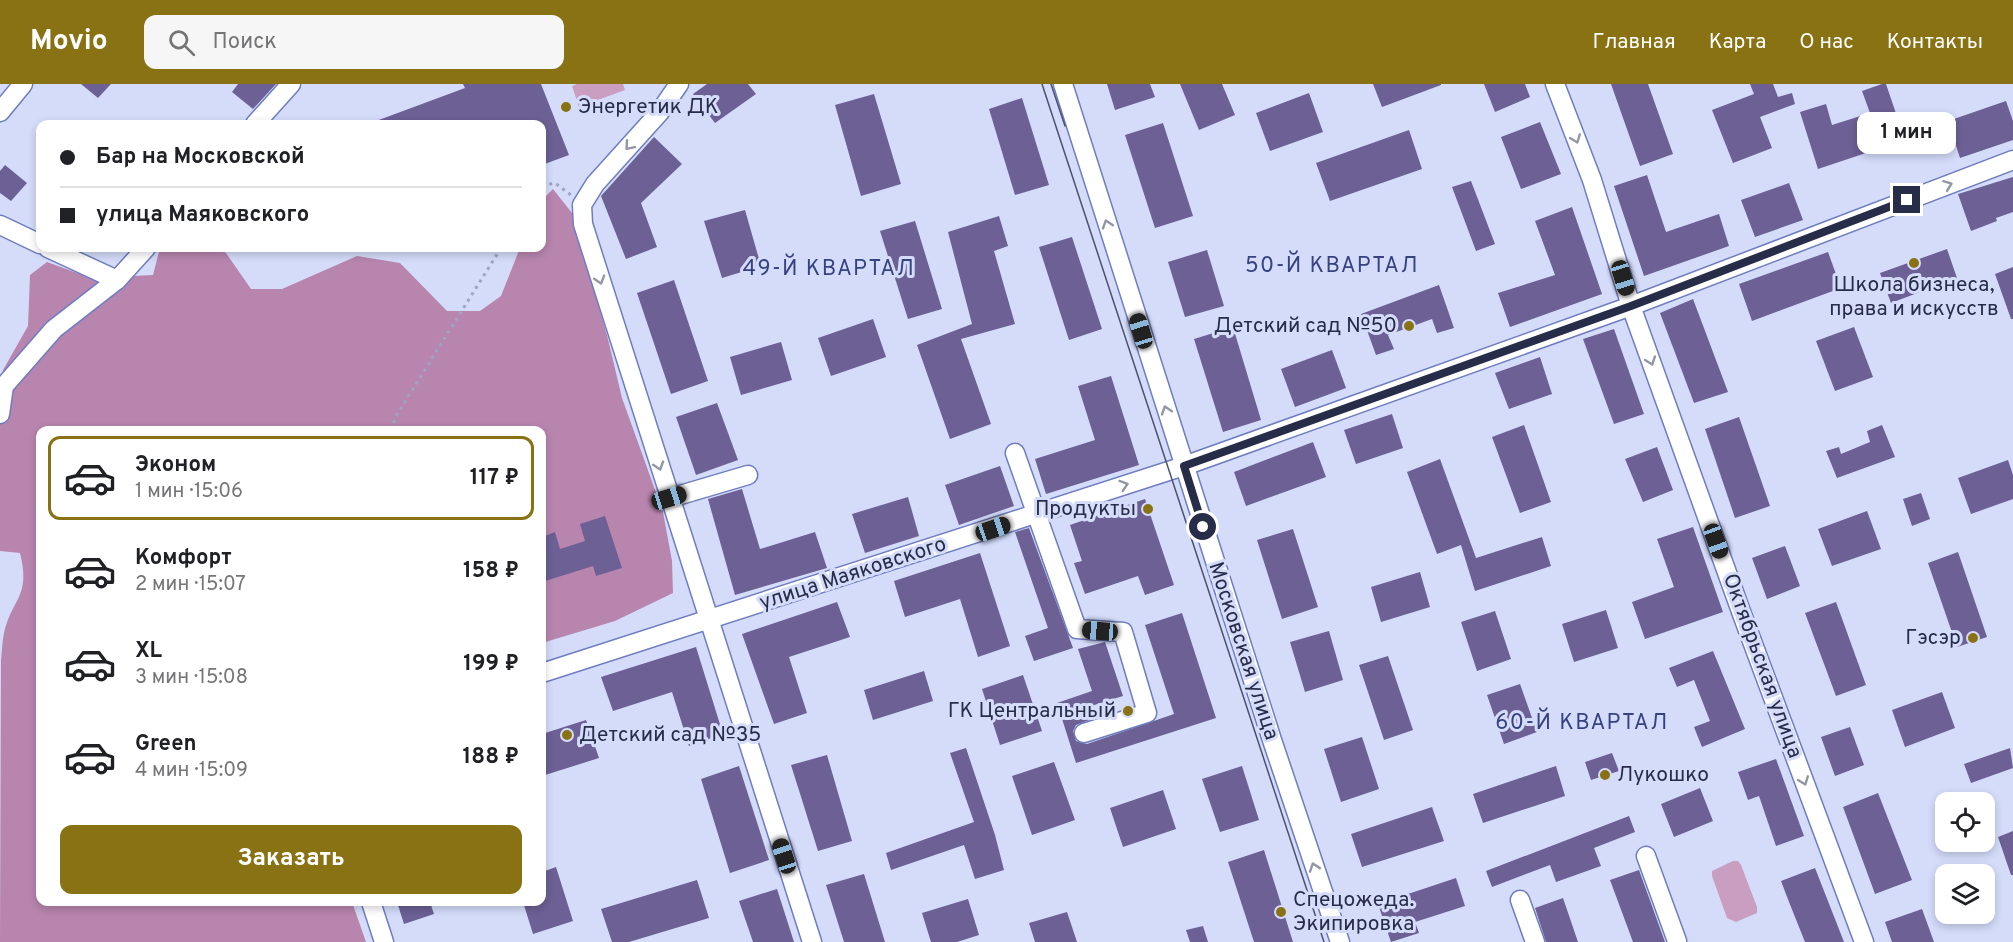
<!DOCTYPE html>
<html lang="ru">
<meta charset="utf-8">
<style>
:root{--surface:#fff;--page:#f6f6f6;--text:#202124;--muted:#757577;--line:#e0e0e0;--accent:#897214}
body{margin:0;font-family:Overpass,sans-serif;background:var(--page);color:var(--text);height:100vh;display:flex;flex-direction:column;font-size:22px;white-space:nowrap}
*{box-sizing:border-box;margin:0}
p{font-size:20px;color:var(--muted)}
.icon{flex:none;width:33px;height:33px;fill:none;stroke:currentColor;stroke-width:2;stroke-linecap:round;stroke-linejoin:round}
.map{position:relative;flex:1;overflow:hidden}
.sheet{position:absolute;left:36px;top:342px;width:510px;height:480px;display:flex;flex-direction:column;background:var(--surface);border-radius:12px;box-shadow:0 3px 9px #0003}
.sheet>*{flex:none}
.banner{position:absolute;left:36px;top:36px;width:510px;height:132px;border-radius:12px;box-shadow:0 3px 9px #0003;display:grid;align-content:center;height:132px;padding:0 24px;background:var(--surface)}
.controls{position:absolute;left:1935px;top:708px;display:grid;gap:12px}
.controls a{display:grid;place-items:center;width:60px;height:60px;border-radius:12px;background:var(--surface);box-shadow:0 3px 9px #0003;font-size:30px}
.end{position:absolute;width:27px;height:27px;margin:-14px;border:8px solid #272d49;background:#fff;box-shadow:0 0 0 3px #fff}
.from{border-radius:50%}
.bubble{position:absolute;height:42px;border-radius:12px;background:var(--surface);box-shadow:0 3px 9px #0003;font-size:20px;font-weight:700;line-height:42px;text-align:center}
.car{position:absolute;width:18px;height:36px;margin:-18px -9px;border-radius:8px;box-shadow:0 0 4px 2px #0007;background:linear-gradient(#222 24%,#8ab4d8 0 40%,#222 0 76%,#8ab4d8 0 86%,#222 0)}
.banner b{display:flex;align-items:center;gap:21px;height:57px;font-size:22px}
.banner b+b{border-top:2px solid var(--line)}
.banner i{width:15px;height:15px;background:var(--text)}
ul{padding:10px 0 0;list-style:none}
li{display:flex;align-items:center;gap:18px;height:84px;margin:0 12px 9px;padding:0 12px;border:3px solid transparent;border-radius:12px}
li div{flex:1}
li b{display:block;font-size:22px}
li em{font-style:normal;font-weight:700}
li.current{border-color:var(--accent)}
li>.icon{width:54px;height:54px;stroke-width:1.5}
.primary-button{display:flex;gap:12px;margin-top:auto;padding:12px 24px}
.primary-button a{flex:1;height:69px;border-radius:12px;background:var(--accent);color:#fff;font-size:24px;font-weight:700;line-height:69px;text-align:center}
header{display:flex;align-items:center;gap:36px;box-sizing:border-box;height:84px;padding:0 30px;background:var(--accent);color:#fff}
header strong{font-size:28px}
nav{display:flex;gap:33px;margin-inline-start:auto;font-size:21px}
.search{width:420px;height:54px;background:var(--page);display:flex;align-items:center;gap:15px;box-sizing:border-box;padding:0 21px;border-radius:12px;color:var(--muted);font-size:22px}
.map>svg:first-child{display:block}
</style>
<header>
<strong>Movio</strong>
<div class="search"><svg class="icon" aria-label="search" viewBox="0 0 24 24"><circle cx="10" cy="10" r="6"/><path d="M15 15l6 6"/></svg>Поиск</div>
<nav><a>Главная</a><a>Карта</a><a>О нас</a><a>Контакты</a></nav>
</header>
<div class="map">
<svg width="2013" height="858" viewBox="0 0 2013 858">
<rect width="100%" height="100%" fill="#d4dcfa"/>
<g fill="#ca9ec1">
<polygon points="577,0 623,0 625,6 579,23 572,2"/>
<polygon points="1733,777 1738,777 1741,781 1757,823 1757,829 1736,838 1727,834 1712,792 1712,787"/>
</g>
<path fill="#b885ae" d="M553,105L572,129L607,251L622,314L663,428L672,477L673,509L615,537L542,559V346H40V818H352L366,858H0L1,577C2,568 2,558 4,549C12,514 31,513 20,469L0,467V326L3,286L28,242L30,191L47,178L91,194L153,191L160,164H218L226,169L251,205H282L357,172L400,179L447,227H480L501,212L520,164H542V116Z"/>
<g fill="#6c6095">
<polygon points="81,0 111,0 98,14"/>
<polygon points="238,0 276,0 253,25 232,8"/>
<polygon points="463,0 541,0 569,71 542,81 542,40 368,40 465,4"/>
<polygon points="707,0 748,0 756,10 715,39 693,10"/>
<polygon points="1107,0 1150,0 1155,13 1115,26"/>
<polygon points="1180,0 1222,0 1235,31 1199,46"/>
<polygon points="1373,0 1441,0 1441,1 1382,23"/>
<polygon points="1484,0 1525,0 1530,13 1495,28"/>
<polygon points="1611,0 1648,0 1673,70 1640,82"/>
<polygon points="1750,0 1773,0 1778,13 1792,9 1795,20 1760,33 1772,64 1733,79 1712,26 1754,10"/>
<polygon points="1882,0 1886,0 1905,56 1818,85 1800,28 1826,20 1832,41 1870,29 1862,7"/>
<polygon points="1309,9 1323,48 1270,67 1256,29"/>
<polygon points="874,10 901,100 861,112 835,21"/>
<polygon points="1022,14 1049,101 1015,111 989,25"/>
<polygon points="2006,17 2013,37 2013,56 1960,74 1948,37"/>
<polygon points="1540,38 1561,90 1521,105 1501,53"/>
<polygon points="1163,39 1193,132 1155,144 1125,51"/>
<polygon points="1409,46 1422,85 1330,117 1316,79"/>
<polygon points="654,53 682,80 641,119 657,163 626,175 601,112"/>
<polygon points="5,81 27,99 11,117 0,109 0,87"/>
<polygon points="1647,91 1666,148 1719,130 1729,162 1644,192 1614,102"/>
<polygon points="2013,93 2013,128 1996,134 1997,137 1971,147 1958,110"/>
<polygon points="1471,97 1495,160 1476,167 1452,103"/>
<polygon points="1789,99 1803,136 1755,153 1741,116"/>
<polygon points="1572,123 1602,210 1510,243 1498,209 1555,191 1535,137"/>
<polygon points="745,126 761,182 722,194 704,137"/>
<polygon points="999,132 1008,162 994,167 1015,240 961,255 991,340 950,355 917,261 972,240 948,148"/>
<polygon points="915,137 942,225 908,235 880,147"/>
<polygon points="1072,153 1102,245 1069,256 1039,163"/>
<polygon points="1947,165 1957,194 1891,219 1880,189"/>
<polygon points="1207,166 1224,222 1185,233 1168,178"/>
<polygon points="1828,168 1841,204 1752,237 1739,200"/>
<polygon points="2013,183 2013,235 2011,235 1995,190"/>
<polygon points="674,196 708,297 671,310 637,209"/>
<polygon points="1439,201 1454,244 1437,249 1432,235 1388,251 1394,265 1376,271 1361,230"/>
<polygon points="1693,215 1728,308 1694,319 1660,229"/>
<polygon points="873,235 886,273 831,292 818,254"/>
<polygon points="1233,243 1261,336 1223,348 1194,255"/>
<polygon points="1854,243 1873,293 1835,307 1816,257"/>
<polygon points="1614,245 1644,330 1614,340 1583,255"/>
<polygon points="781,258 792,296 741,311 730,273"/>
<polygon points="1332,266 1346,304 1295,323 1281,285"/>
<polygon points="1540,273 1552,310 1509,325 1495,289"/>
<polygon points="1111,292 1139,381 1046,410 1035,375 1095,356 1078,302"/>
<polygon points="717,319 738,376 696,391 676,333"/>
<polygon points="1392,330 1403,364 1356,380 1344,346"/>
<polygon points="1739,333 1770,422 1735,434 1705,345"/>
<polygon points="1524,341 1551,418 1520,429 1492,353"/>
<polygon points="1882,341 1895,373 1837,394 1826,367 1839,363 1841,370 1870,358 1867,347"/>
<polygon points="1313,358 1326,393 1246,422 1234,388"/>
<polygon points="1657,363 1673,406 1643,418 1625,375"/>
<polygon points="1440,375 1476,474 1542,453 1551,482 1475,507 1461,461 1437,470 1407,388"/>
<polygon points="2008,376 2013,391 2013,415 1971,430 1958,394"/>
<polygon points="1000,382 1014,422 959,441 945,401"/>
<polygon points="742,405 760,465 815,448 827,484 735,511 708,415"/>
<polygon points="1921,409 1930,435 1912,442 1903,415"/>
<polygon points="908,413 919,452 865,469 852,430"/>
<polygon points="1145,415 1174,501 1145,511 1138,492 1085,510 1074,479 1082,477 1070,441"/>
<polygon points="1867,427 1881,465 1832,482 1818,445"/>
<polygon points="605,432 622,484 596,492 593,482 542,498 542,453 555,448 560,465 585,457 580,440"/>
<polygon points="1693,443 1723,528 1645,555 1632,518 1674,503 1657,455"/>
<polygon points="1029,444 1073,564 1034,577 1025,552 1048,544 1015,448"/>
<polygon points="1293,445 1318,523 1282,535 1257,456"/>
<polygon points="1785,462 1800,502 1767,515 1752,474"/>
<polygon points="1958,468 1987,553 1957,563 1928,479"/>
<polygon points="980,469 1010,562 978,573 960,515 905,533 894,497"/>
<polygon points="1420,488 1430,523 1381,538 1371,503"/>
<polygon points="837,518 850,553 789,573 807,629 774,640 742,550"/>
<polygon points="1836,518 1866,601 1836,612 1805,529"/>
<polygon points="1606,526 1618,564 1574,578 1562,540"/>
<polygon points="1495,527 1511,575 1477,587 1461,538"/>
<polygon points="1182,529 1216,634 1076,679 1057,619 1092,607 1078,565 1105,558 1123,612 1088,623 1092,635 1076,641 1073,647 1076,657 1087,660 1174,630 1145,541"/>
<polygon points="1329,547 1343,596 1305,608 1290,558"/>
<polygon points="696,563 723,650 689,662 672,608 613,627 601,593"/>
<polygon points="1713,567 1745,645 1702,663 1694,643 1710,637 1694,596 1677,603 1669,584"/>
<polygon points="1388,572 1413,646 1384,656 1359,581"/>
<polygon points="924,587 933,617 873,636 864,606"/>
<polygon points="1023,591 1042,647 1000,661 982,605"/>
<polygon points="1520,600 1537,648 1504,660 1487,611"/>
<polygon points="1942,608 1955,644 1905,663 1892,626"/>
<polygon points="586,636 599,674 542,692 542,650"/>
<polygon points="1850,643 1864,681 1835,692 1821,653"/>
<polygon points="1362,653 1379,705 1341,718 1324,665"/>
<polygon points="966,664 995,751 1004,786 975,795 964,761 891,786 886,769 974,738 950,669"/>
<polygon points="2010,664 2013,684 1971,699 1964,680"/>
<polygon points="1612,669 1619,687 1591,696 1585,678"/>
<polygon points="827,671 852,757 818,767 791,681"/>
<polygon points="1776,675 1804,752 1776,762 1759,712 1748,716 1738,688"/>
<polygon points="1054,678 1075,736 1032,751 1012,692"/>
<polygon points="739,682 769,776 730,789 701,695"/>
<polygon points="1242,682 1259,736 1220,748 1202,695"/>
<polygon points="1556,682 1565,712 1483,739 1473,710"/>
<polygon points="1700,704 1713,737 1674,753 1661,720"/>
<polygon points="1163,706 1176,745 1123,763 1110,724"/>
<polygon points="1878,709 1912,796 1875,810 1843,723"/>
<polygon points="1432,723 1444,757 1362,783 1351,750"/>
<polygon points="1629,732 1635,748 1594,764 1601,782 1556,798 1550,781 1492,803 1486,787"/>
<polygon points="2013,747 2013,791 2011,791 1998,753"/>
<polygon points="1264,766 1293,858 1254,858 1228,778"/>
<polygon points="556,783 573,837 533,850 523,818 542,818 542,788"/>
<polygon points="1815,784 1844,858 1805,858 1789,818 1781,797"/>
<polygon points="1639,786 1665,858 1633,858 1610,796"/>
<polygon points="864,790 885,858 844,858 826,801"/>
<polygon points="1456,794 1465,822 1415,838 1419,849 1391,858 1378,820"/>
<polygon points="697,796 709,834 629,858 612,858 601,825"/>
<polygon points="777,805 794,858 753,858 739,817"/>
<polygon points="1563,814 1578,858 1546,858 1535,824"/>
<polygon points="968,815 979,851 957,858 931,858 922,829"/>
<polygon points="397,818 430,818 434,830 404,840"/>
<polygon points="1922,825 1934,858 1892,858 1885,838"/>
<polygon points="1067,828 1077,858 1035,858 1029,839"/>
<polygon points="1203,842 1208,858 1190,858 1186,846"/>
</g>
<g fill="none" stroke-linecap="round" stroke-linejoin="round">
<g stroke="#6e7dc0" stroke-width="21">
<g id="minor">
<polyline points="679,0 659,29 595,100 582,121 583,140 812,858"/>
<polyline points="1063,0 1272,656 1340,858"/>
<polyline points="1555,0 1592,96 1631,222 1743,533 1864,858"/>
<polyline points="0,28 23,0"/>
<polyline points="255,40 291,0"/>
<polyline points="0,141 40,160"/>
<polyline points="48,164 117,196"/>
<polyline points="0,330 4,302 54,245 117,196 146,164"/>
<polyline points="1015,369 1077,545 1123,548 1147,629 1084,649"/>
<polyline points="670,414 748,391"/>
<polyline points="542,589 1184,382 1631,222 2013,76"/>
<polyline points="1646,772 1677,857"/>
<polyline points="1520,816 1535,858"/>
<polyline points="371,818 384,858"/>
</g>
</g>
<g stroke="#9ea5c3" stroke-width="3" stroke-dasharray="3 4.5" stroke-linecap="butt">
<polyline points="542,102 555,99 571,111"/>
<polyline points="391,346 396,332 501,164"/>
</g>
<use href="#minor" stroke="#fff" stroke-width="18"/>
<g stroke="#4b516e" stroke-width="1.5">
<polyline points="1042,0 1324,858"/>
<polyline points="1051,0 1065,42"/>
</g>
</g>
<defs><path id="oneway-chevron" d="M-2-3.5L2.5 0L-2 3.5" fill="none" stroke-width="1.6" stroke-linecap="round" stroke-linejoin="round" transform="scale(1.5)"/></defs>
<g stroke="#9396a4">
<use href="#oneway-chevron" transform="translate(1576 55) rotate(69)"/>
<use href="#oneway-chevron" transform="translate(629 62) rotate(131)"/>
<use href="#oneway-chevron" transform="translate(1948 101) rotate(-21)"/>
<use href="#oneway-chevron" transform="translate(1107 140) rotate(-108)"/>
<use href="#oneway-chevron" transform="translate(600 196) rotate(73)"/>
<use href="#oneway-chevron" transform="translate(1651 277) rotate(70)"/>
<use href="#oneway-chevron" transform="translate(1166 326) rotate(-108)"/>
<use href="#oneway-chevron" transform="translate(659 382) rotate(72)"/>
<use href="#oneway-chevron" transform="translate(1124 401) rotate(-18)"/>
<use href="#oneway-chevron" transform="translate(1804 697) rotate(69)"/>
<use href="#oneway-chevron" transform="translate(1314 783) rotate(-109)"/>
</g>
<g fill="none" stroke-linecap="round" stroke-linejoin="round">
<polyline stroke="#272d49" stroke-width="8" points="1203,443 1184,382 1631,222 1907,116"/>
</g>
<g fill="#897214" stroke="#d4dcfa" stroke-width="2">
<circle cx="566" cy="23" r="6"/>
<circle cx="1914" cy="179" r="6"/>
<circle cx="1409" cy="242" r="6"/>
<circle cx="1148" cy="425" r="6"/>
<circle cx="1973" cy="554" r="6"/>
<circle cx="1128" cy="627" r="6"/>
<circle cx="567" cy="651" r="6"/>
<circle cx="1605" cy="691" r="6"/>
<circle cx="1281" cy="828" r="6"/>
</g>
<g text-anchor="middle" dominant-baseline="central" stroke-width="6" stroke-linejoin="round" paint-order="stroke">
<g font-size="21" fill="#272d49" stroke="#d4dcfa" text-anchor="start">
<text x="578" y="23">Энергетик ДК</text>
<text x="1914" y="201" text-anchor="middle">Школа бизнеса,<tspan x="1914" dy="24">права и искусств</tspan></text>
<text x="1397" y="242" text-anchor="end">Детский сад №50</text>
<text x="1136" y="425" text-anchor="end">Продукты</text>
<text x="1961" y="554" text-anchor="end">Гэсэр</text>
<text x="1116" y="627" text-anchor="end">ГК Центральный</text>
<text x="579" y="651">Детский сад №35</text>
<text x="1617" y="691">Лукошко</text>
<text x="1293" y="816">Спецожеда.<tspan x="1293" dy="24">Экипировка</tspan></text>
</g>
<g font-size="21" fill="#272d49" stroke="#d4dcfa">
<text transform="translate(853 490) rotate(-18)">улица Маяковского</text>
<text transform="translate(1243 567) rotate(72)">Московская улица</text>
<text transform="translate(1762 582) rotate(70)">Октябрьская улица</text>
</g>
<g font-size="22" letter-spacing="1.5" fill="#374280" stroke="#d4dcfa">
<text x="1332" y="182">50-Й КВАРТАЛ</text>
<text x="829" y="185">49-Й КВАРТАЛ</text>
<text x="1582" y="639">60-Й КВАРТАЛ</text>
</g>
</g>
</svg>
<div class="controls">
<a><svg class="icon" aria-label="locate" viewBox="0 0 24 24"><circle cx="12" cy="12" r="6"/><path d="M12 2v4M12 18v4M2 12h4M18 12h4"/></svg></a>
<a><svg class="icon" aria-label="layers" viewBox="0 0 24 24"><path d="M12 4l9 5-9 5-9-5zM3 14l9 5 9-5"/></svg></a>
</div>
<i class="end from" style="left:1203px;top:443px"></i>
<i class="end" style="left:1907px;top:116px"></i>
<div class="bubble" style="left:1857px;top:28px;width:99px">1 мин</div>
<i class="car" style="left:1623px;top:194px;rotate:163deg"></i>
<i class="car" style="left:1141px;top:247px;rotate:343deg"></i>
<i class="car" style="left:669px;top:414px;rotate:73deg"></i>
<i class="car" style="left:993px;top:445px;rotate:71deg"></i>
<i class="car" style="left:1716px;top:457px;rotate:160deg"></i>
<i class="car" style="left:1100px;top:547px;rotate:274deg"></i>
<i class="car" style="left:784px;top:772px;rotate:342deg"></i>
<div class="banner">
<b><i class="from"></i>Бар на Московской</b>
<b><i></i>улица Маяковского</b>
</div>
<section class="sheet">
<ul>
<li class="current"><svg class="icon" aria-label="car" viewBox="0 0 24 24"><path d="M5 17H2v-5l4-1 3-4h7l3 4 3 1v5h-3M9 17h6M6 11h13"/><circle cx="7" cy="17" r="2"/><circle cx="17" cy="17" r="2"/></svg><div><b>Эконом</b><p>1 мин · 15:06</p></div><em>117 ₽</em></li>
<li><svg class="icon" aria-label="car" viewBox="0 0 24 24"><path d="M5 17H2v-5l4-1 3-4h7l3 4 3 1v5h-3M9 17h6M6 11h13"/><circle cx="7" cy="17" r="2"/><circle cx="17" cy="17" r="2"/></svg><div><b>Комфорт</b><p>2 мин · 15:07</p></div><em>158 ₽</em></li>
<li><svg class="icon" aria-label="car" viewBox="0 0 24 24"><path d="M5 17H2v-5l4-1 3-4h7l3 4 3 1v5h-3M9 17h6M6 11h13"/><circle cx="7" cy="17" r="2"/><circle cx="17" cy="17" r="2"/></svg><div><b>XL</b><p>3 мин · 15:08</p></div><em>199 ₽</em></li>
<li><svg class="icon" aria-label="car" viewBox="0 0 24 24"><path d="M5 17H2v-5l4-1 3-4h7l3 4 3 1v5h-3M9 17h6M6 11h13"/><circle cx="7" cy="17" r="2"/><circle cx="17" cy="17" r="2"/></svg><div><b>Green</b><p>4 мин · 15:09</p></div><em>188 ₽</em></li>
</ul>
<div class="primary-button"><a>Заказать</a></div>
</section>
</div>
